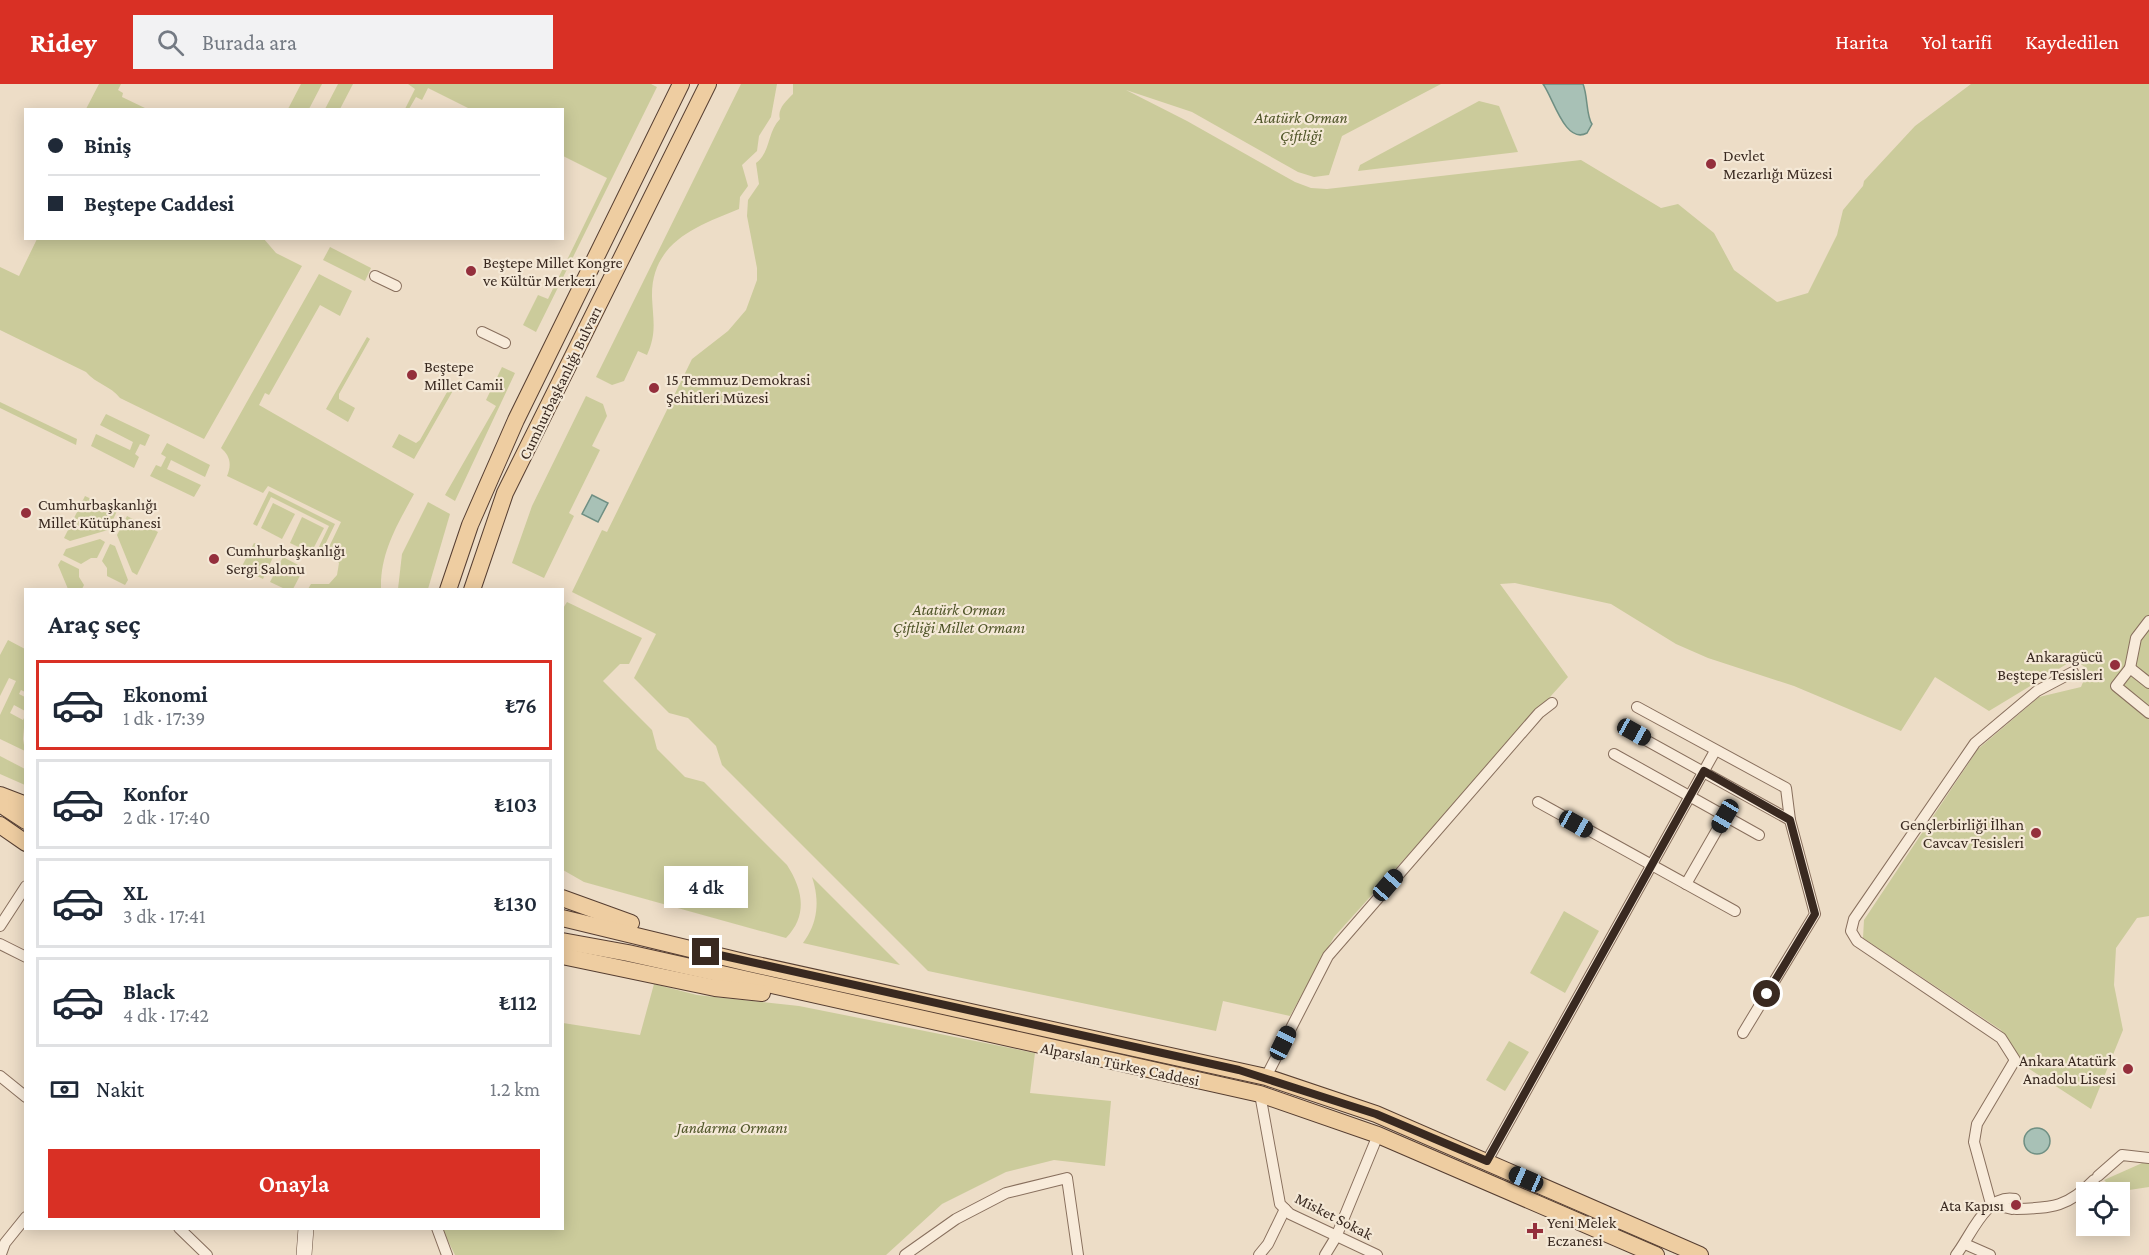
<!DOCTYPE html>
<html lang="tr">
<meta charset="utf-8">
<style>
:root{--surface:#fff;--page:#f2f2f3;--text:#1f2937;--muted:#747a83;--line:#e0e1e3;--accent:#d93025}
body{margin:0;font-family:"Crimson Pro",serif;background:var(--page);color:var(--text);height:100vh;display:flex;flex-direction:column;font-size:22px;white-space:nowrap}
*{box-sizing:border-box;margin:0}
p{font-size:20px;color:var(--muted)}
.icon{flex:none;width:33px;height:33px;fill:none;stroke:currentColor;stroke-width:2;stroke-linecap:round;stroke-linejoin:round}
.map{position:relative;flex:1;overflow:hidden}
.sheet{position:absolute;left:24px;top:504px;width:540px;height:642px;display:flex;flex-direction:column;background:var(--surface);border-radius:0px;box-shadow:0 3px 15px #0003}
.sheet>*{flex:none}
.hud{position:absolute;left:24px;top:24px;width:540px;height:132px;border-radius:0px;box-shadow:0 3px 15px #0003;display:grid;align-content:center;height:132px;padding:0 24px;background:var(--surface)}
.controls{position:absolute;left:2076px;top:1098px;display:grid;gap:12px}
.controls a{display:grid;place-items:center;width:54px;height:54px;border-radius:0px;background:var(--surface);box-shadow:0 3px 15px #0003;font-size:30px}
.end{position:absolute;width:27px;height:27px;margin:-14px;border:8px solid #392920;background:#fff;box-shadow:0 0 0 3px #fff}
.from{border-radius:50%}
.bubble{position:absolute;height:42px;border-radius:0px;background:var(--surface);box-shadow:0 3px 15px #0003;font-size:20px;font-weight:600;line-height:42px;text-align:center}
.car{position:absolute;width:18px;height:36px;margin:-18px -9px;border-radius:8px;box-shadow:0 0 4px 2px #0007;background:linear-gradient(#222 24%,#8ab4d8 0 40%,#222 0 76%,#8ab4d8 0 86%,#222 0)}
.hud b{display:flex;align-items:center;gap:21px;height:57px;font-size:22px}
.hud b+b{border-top:2px solid var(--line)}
.hud i{width:15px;height:15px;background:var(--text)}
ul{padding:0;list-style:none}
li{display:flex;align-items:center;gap:18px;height:90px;margin:0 12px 9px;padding:0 12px;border:3px solid var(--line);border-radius:0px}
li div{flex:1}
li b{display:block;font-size:22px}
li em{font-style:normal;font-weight:600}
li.active{border-color:var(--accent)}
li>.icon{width:54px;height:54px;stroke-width:1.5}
h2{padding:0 24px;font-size:27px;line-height:72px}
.pay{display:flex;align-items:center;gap:15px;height:66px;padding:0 24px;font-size:22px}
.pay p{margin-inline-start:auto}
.primary-button{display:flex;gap:12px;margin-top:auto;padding:12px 24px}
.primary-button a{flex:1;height:69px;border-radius:0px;background:var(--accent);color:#fff;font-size:24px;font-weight:600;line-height:69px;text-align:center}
header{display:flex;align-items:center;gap:36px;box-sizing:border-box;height:84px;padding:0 30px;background:var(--accent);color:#fff}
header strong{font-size:28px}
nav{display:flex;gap:33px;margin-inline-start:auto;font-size:21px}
.search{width:420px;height:54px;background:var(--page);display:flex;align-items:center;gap:15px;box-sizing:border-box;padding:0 21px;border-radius:0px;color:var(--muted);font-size:22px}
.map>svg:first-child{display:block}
</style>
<header>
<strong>Ridey</strong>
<div class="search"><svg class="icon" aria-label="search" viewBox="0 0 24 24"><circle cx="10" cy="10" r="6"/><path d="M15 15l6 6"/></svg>Burada ara</div>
<nav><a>Harita</a><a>Yol tarifi</a><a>Kaydedilen</a></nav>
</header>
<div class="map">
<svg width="2149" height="1171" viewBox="0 0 2149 1171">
<rect width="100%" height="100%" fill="#edddc7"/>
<g fill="#cbcb9b">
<polygon points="99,0 121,0 118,6 123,9 122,13 147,25 86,25"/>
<polygon points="301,0 322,0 309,25 288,25"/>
<polygon points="338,0 353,0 340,25 325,25"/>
<polygon points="408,0 651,0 657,3 536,248 523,241 538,211 548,215 607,94 563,72 562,26 470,25 428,4 422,16 416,13 409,25 405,25 415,5"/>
<path d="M741,0H777L771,33L759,52L757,67L742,81L748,102L740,113L739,125C697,142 651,158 652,213C653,236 657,249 647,271L638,267L624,297L612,301L596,293Z"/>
<path d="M793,0H1441L1342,52L1329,91L1314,93L1298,88L1192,28L1126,6L1187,37L1295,98L1311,104L1327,105L1581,76L1661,124L1678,120L1714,149L1734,186L1777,218L1808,209L1837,151L1843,126L1863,102L1864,97L1915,42L1971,0H2149V832L2137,834L2116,864L2114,901L2123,946L2091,1025L2020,979L2001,946L1863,854L1864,836L1978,665L2039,613L2081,603L2088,586L2075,575L1989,627L1935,593L1901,647L1794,602L1708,574L1676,560L1611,520L1515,499L1500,500L1568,593L1334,853L1290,932L1223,917L1216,947L928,887L722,681L716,662L688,634L669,629L634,594L656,550L572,508L602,446L607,448L692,275L728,247L746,226L757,196V184L747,132L748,116L759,100L756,79C771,68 767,48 780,35C777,25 786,17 793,10Z"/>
<polygon points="1479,17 1499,22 1518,68 1358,87 1360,81"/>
<path d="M37,155H264L276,169L302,182L204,355L120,314C111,302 96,300 86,288L0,246V183L19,192Z"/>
<polygon points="330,163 371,184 365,197 323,176"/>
<path d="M319,190L352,207L340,232L320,221L269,311L265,309L259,321L414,410C397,441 380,469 381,505H308L311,500H329L337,491L339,479L328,465L341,438L268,402L263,409L227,392C232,380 230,372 221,364Z"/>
<polygon points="367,253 370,255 339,310 339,315 355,324 348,338 326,325"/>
<polygon points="502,283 515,289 455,417 445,411 496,322 486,316"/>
<polygon points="451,301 455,303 414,375 392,363 399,350 416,359 420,356"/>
<polygon points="586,312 603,320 607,332 592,362 600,366 569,429 574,432 544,494 512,479 532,422"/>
<polygon points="0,318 77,355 76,361 0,324"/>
<polygon points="106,330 150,351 145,362 140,360 135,370 139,373 134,384 91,362 96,350 130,366 133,358 100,341"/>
<polygon points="167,359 210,381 205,393 171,376 167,385 201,401 194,413 150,392 156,381 161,383 166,373 161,370"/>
<polygon points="269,407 335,440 319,473 315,471 329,442 271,413 257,442 253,440"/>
<polygon points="85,412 117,427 108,446 70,457 64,454"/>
<polygon points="428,418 450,430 428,505 398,505 402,470"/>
<polygon points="273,419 295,430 282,455 261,444"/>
<polygon points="127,432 158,448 137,491 132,488 117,451"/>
<polygon points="302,433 324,444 311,469 290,459"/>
<polygon points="100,455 105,458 97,474 91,474 81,480 63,471 66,465"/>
<polygon points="254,459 275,469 263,495 241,484"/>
<polygon points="110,460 115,462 128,496 125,501 107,492 107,484 102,477"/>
<polygon points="283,473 304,484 293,505 285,505 270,498"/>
<polygon points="61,476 79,485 79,493 84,501 82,505 68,505 58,481"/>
<path d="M567,518L642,554L629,580H620L603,597L652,646L657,665L685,693L704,698L787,781C803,806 808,831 786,854L584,798L563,786L562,526Z"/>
<polygon points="8,556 25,565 25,608 21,606 19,610 25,613 25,627 14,621 10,629 23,636 25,632 23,655 25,667 0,655 0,631 16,597 9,594 0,612 0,571"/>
<polygon points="0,672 25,685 25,701 0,690"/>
<path d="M812,793L900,881L803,859C818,839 820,817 812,793Z"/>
<polygon points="1564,827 1599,847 1565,909 1530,889"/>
<polygon points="654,900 697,911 799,922 1035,969 1030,1009 1111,1017 1105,1082 1054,1076 1006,1088 942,1120 886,1171 455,1171 442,1145 562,1144 563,939 640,951"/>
<polygon points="1509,957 1529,968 1505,1007 1486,996"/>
<polygon points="2149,1076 2149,1103 2116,1108 2104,1096"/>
</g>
<g fill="#a8c1b6" stroke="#6f8f83" stroke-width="1.5">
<path d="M1543,0H1583C1588,12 1586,32 1592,40L1587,49C1565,61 1553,13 1543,0Z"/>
<polygon points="592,411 608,419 598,438 582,430"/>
<circle cx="2037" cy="1057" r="13"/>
</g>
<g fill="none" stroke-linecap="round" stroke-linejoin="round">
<g stroke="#886f5d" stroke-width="12">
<g id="street">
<polyline points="375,192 396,202"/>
<polyline points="482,248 505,259"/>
<polyline points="2130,584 2136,554 2149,537"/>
<polyline points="2149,599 2130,584 2116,602 2149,629"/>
<polyline points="1637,623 1786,704 1790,736 1815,830 1743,949"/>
<polyline points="1633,649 1790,736"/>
<polyline points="1614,670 1759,751"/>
<polyline points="1538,718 1735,827"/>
<polyline points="1686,800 1725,732"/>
<polyline points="0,842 26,802"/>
<polyline points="0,860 26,873"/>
<polyline points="0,992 26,1013"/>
<polyline points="1266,993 1328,872 1539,629 1552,619"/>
<polyline points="1260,1010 1280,1120 1290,1130 1377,1171"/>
<polyline points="1487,1077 1715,667"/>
<polyline points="2098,1092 2122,1071 2149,1074"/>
<polyline points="1991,1120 1974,1058 1977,1040 2015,976 2001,954 1857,857 1851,847 1854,835 1975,659 2037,607 2073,588"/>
<polyline points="1991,1120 2012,1125"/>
<path d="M2016,1125C2053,1124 2068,1123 2094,1096"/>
<polyline points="179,1144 207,1171"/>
<polyline points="437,1144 447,1171"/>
<polyline points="1965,1160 1990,1171"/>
<polyline points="1,1170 5,1159 26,1133"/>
<polyline points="905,1171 956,1135 1006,1109 1067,1094 1078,1171"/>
<polyline points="1259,1171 1268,1160 1285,1125"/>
<polyline points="1325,1171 1336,1153 1378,1051"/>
<path d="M1956,1171C1971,1152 1986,1109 2015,1115"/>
</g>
</g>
<g stroke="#6a5040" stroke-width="16">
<polyline id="secondary" points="304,1171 306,1144"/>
</g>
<g stroke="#563e31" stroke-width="18">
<g id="primary">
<polyline points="448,506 470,441 516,336 681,0"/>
<polyline points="472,506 505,409 708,0"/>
<polyline points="0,711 26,721"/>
<polyline points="0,720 26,737"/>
<polyline points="0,741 26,759"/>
<polyline points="562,814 631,839"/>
<polyline points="562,834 748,879 1266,993 1376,1030 1700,1171"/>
<polyline points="562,857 628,869 1260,1010 1378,1051 1656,1171"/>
<polyline points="562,872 715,904 762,909"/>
</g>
</g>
<use href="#street" stroke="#f8ebda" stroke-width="10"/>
<use href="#secondary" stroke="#f8ebda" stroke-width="15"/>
<use href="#primary" stroke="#eecda1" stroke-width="16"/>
</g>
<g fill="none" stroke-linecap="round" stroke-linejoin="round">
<polyline stroke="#392920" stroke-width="8" points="706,868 1239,986 1376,1030 1487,1077 1704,687 1790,736 1815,830 1767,910"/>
</g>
<g fill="#942f3c" stroke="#f4e8d6" stroke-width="2">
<circle cx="1711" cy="80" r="6"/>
<circle cx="471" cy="187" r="6"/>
<circle cx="412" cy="291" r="6"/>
<circle cx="654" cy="304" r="6"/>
<circle cx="26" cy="429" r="6"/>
<circle cx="214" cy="475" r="6"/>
<circle cx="2115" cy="581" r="6"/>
<circle cx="2036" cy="749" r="6"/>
<circle cx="2128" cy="985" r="6"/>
<circle cx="2016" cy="1121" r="6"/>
<path d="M1532 1138h6v6h6v6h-6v6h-6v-6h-6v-6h6z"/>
</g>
<g text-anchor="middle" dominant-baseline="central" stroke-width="4.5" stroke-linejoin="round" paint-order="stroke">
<g font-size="16" font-style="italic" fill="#4e5427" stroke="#f4e8d6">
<text x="1301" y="33">Atatürk Orman<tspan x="1301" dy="18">Çiftliği</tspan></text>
<text x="959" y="525">Atatürk Orman<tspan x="959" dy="18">Çiftliği Millet Ormanı</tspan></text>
<text x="732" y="1043">Jandarma Ormanı</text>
</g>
<g font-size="16" fill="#392920" stroke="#f4e8d6" text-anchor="start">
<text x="1723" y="71">Devlet<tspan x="1723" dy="18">Mezarlığı Müzesi</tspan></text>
<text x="483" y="178">Beştepe Millet Kongre<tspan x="483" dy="18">ve Kültür Merkezi</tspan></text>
<text x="424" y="282">Beştepe<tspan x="424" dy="18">Millet Camii</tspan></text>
<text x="666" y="295">15 Temmuz Demokrasi<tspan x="666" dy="18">Şehitleri Müzesi</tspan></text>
<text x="38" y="420">Cumhurbaşkanlığı<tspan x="38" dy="18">Millet Kütüphanesi</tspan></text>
<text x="226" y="466">Cumhurbaşkanlığı<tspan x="226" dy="18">Sergi Salonu</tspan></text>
<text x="2103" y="572" text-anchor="end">Ankaragücü<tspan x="2103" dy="18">Beştepe Tesisleri</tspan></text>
<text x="2024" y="740" text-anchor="end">Gençlerbirliği İlhan<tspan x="2024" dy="18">Cavcav Tesisleri</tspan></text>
<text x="2116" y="976" text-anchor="end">Ankara Atatürk<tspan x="2116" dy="18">Anadolu Lisesi</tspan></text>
<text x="2004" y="1121" text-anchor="end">Ata Kapısı</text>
<text x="1547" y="1138">Yeni Melek<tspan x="1547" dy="18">Eczanesi</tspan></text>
</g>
<g font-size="16" fill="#392920" stroke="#f4e8d6">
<text transform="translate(560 299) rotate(-64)">Cumhurbaşkanlığı Bulvarı</text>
<text transform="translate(1120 980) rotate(12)">Alparslan Türkeş Caddesi</text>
<text transform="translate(1334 1132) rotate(27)">Misket Sokak</text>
</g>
</g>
</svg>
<div class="controls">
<a><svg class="icon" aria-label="locate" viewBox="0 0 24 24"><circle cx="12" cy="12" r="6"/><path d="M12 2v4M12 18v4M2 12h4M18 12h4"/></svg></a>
</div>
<i class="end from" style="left:1767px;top:910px"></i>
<i class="end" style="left:706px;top:868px"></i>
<div class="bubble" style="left:664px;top:782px;width:84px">4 dk</div>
<i class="car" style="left:1634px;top:648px;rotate:119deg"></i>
<i class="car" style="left:1725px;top:732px;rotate:210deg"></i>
<i class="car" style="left:1576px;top:740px;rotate:119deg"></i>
<i class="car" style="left:1388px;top:801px;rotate:41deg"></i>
<i class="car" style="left:1283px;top:959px;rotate:26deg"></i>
<i class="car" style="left:1526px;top:1095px;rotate:294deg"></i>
<div class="hud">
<b><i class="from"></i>Biniş</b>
<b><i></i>Beştepe Caddesi</b>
</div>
<section class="sheet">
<h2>Araç seç</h2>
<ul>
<li class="active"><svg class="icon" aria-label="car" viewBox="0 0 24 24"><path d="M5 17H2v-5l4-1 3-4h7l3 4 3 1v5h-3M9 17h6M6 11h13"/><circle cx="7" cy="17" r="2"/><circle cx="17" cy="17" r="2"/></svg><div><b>Ekonomi</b><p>1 dk · 17:39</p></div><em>₺76</em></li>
<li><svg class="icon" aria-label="car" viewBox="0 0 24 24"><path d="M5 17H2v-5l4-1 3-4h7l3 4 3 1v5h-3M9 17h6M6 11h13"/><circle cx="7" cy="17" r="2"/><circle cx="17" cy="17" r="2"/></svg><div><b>Konfor</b><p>2 dk · 17:40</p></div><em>₺103</em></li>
<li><svg class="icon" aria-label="car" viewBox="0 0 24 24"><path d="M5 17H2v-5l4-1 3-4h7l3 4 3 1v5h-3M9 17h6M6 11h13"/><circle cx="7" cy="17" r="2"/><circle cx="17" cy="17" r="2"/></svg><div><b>XL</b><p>3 dk · 17:41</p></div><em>₺130</em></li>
<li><svg class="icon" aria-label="car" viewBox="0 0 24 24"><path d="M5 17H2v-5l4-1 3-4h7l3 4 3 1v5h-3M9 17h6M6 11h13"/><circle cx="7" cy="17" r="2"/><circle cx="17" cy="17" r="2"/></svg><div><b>Black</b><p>4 dk · 17:42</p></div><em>₺112</em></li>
</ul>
<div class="pay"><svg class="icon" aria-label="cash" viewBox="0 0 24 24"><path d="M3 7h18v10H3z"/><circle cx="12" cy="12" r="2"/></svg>Nakit<p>1.2 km</p></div>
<div class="primary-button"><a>Onayla</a></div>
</section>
</div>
